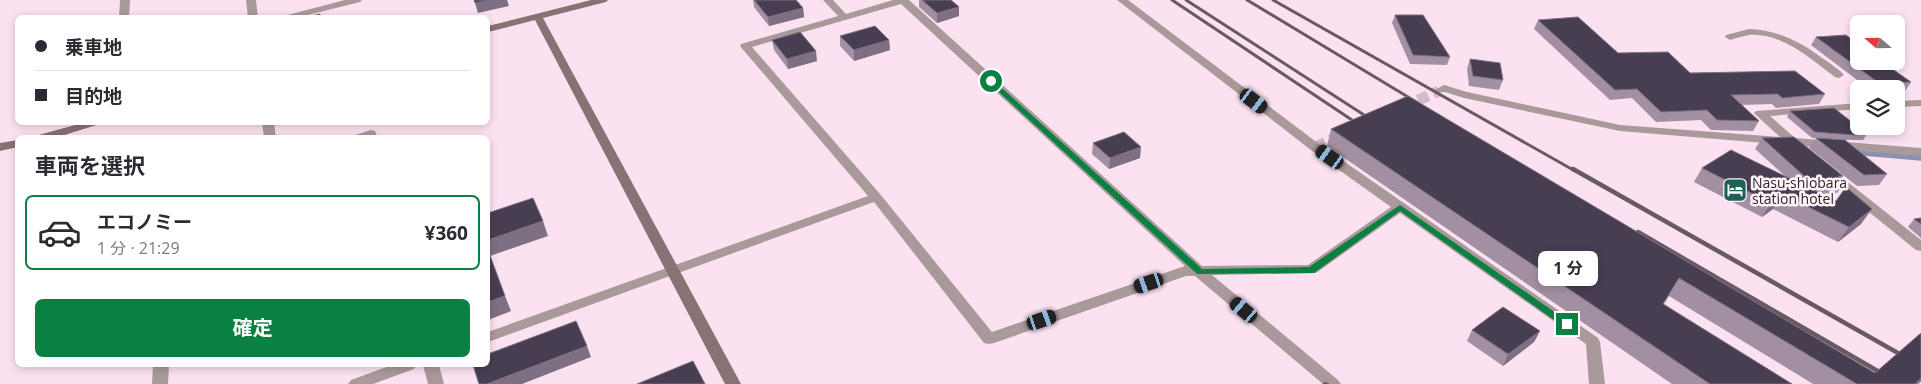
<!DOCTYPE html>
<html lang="ja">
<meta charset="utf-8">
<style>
:root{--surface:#fff;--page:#f2f2f3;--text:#2b2b33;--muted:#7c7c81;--line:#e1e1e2;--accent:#0b8043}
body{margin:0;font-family:"Open Sans","Noto Sans JP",sans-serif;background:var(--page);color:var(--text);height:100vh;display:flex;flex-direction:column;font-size:19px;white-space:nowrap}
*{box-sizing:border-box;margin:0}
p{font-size:16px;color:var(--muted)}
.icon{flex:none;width:28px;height:28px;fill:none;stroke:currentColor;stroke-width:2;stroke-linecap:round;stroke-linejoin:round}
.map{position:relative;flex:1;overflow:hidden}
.drawer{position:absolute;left:15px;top:135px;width:475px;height:232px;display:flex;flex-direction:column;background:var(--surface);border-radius:8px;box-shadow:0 2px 8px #0003}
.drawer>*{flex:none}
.banner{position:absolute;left:15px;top:15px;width:475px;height:110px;border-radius:8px;box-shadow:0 2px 8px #0003;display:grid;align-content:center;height:110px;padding:0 20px;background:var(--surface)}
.needle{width:32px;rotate:290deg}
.buttons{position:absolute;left:1850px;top:15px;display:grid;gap:10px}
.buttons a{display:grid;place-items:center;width:55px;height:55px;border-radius:8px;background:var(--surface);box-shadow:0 2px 8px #0003;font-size:25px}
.end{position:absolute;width:22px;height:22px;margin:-11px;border:6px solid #0b8043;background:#fff;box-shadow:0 0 0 2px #fff}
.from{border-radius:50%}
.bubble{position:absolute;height:35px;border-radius:8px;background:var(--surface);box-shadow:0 2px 8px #0003;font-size:16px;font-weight:700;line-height:35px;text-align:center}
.car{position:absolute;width:15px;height:30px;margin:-15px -8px;border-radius:6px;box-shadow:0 0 4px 1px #0007;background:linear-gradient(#222 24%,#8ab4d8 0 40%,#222 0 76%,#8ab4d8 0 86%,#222 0)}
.banner b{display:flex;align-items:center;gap:18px;height:48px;font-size:19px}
.banner b+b{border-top:1px solid var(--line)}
.banner i{width:12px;height:12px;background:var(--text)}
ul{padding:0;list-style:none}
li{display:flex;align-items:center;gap:15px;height:75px;margin:0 10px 8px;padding:0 10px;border:2px solid transparent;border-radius:8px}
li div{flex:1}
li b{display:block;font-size:19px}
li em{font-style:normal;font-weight:700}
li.selected{border-color:var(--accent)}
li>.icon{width:45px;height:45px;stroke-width:1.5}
h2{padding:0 20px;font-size:22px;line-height:60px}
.action{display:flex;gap:10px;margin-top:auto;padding:10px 20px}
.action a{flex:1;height:58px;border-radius:8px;background:var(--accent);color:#fff;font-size:20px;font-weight:700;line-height:58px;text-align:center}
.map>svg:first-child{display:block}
</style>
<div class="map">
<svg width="1921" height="384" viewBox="0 0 1921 384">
<rect width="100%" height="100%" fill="#fce1f1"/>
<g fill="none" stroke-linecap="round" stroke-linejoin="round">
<polyline stroke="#8b91af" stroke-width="5.5" points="1852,152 1921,158"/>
<g stroke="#d3bbc9" stroke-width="11" stroke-dasharray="11 5.5" stroke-linecap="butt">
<polyline points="1403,107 1439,91"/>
<polyline points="1315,147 1344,134"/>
</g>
<g fill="#aa999a" fill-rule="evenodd">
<polygon points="120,0 130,0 129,18 119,18"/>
<polygon points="246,0 256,0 258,18 248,18"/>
<polygon points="345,0 362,0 360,2 296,18 276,18"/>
<path d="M823,0H833L846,14L893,0H909L1202,266L1308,265L1391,207L1311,150L1117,0H1128L1319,144L1598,338L1600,342L1605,384H1589L1586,344L1400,213L1316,273L1212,275L1338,380L1341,384H1323L1195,276H1186L994,343L989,344L984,343L874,202L488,342V332L868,196L740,46L741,44L838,16ZM901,4L1185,266L992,332L880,194L752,47Z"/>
<path d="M1749,29C1779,30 1802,43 1825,60C1832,65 1839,69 1844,75L1839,78L1835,77C1810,59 1782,32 1749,35C1743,36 1736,38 1730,40L1725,37L1726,35Z"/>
<polygon points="1444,85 1467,92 1620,125 1780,137 1756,115 1754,113 1756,111 1859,103 1859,109 1770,116 1795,138 1921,148 1921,156 1620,131 1464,98 1445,92 1435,93 1433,91"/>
<polygon points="1921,100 1921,106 1896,107 1896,101"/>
<polygon points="262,122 274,122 276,138 264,138"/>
<polygon points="371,130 375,131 378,138 346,138"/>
<polygon points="1831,171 1835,172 1921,240 1921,251 1916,250 1827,178 1825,175 1827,172"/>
<polygon points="153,365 169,365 168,384 152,384"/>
<polygon points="392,365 417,365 414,369 373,384 348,384 351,380"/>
<polygon points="423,365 439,365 444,384 428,384"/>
</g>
<g fill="#8a7274" fill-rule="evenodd">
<polygon points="591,0 608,0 606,2 543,18 741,384 725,384 535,20 488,32 488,26"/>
<polygon points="86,122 106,122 55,138 33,138 35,136"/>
<polygon points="18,140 18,147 0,151 0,143"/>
</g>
<g stroke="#685962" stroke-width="3">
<polyline points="1172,0 1364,128"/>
<polyline points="1186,0 1375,122"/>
<polyline points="1247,0 1418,103"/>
<polyline points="1273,0 1575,171"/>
</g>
<g stroke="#685962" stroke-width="4.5">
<polyline points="1573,169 1921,366"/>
<polyline points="1638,232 1900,384"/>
</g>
</g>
<g fill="#a290a2">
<polygon points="753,0 796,0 803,8 804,17 769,26 754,7"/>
<polygon points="919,0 951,0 959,7 959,16 937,23 919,7"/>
<polygon points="1395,15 1450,57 1447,65 1410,64 1392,23"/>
<polygon points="1538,20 1618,53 1690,73 1825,94 1819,104 1776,108 1772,104 1741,105 1759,121 1753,131 1711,130 1701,120 1656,122 1632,98 1610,100 1534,29"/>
<polygon points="840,36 889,40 890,50 854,61 840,46"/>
<polygon points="1816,37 1911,82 1905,91 1896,91 1896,89 1869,89 1811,45"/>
<polygon points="772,40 817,61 788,69 774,50"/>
<polygon points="1470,59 1503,80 1499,90 1469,86 1467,69"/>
<polygon points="1408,96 1875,373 1921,333 1921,381 1918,384 1813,384 1669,296 1664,304 1792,384 1672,384 1327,146 1331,129"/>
<polygon points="1790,111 1867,134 1863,140 1845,140 1887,174 1879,185 1857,186 1809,148 1816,138 1812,138 1787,117"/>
<polygon points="1762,138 1843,176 1841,179 1845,182 1837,193 1822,194 1861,224 1838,242 1773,209 1762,217 1694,182 1702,168 1785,176 1755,149"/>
<polygon points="1093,143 1140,158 1109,169 1092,154"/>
<polygon points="1921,218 1921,238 1908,227 1914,219"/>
<polygon points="1472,330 1540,331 1534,342 1503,366 1467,341"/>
</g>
<g fill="#7e6f82">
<polygon points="490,0 507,0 509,6 478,13 475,3"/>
<polygon points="959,7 959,16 937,23 937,13"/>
<polygon points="803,8 804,17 769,26 768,17"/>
<polygon points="889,40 890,50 854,61 854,50"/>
<polygon points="816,51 817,61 788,69 787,59"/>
<polygon points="1141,147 1140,158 1109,169 1110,158"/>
<polygon points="1782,194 1773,209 1762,217 1771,203"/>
<polygon points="1872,209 1861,224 1838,242 1849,227"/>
<polygon points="543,221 548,236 490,256 488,250 488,240"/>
<polygon points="505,296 511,311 488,320 488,302"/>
<polygon points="1540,331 1534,342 1503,366 1508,354"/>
<polygon points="587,346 591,357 522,384 487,384"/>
<polygon points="1921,378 1921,381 1918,384 1915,384"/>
</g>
<g fill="#483e52" stroke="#7e6f82">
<polygon points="474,0 490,0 475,3"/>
<polygon points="754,0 796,0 803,8 768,17"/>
<polygon points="922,0 951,0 959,7 937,13"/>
<polygon points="320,14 320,18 303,18"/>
<polygon points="1395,15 1423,15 1450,57 1413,55"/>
<polygon points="1578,17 1618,53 1668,52 1690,73 1795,71 1825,94 1782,98 1778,94 1731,95 1759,121 1717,120 1707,110 1661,112 1637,89 1615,90 1538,20"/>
<polygon points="875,26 889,40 854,50 840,36"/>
<polygon points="800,32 816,51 787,59 772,40"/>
<polygon points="1846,35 1859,45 1859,61 1881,61 1911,82 1879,83 1816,37"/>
<polygon points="1470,59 1500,63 1503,80 1473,76"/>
<polygon points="1408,96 1875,373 1921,333 1921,378 1915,384 1857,384 1679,278 1663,304 1792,384 1710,384 1331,129"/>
<polygon points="1834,108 1867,134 1854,135 1815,132 1790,111"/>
<polygon points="1124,132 1141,147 1110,158 1093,143"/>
<polygon points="1794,137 1843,176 1838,176 1845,182 1813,184 1762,138"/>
<polygon points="1816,138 1845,140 1887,174 1864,175"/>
<polygon points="1731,150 1836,201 1846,187 1872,209 1849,227 1782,194 1771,203 1702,168"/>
<polygon points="533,198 543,221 488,240 488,213"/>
<polygon points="1921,218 1921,224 1914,219"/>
<polygon points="488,250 505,296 488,302"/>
<polygon points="1503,307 1540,331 1508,354 1472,330"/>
<polygon points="576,321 587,346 487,384 479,384 473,365 488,365 488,354"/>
<polygon points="693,361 705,384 637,384"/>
<polygon points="1326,382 1329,384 1322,384"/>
</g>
<polygon fill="#0b8043" points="988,80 993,80 1202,269 1309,267 1400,205 1572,324 1571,327 1564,327 1400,211 1314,273 1197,274 988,82"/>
<defs>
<g id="hotel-square" transform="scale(1.25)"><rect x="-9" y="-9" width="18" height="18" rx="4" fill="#1d6355" stroke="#fff4fa"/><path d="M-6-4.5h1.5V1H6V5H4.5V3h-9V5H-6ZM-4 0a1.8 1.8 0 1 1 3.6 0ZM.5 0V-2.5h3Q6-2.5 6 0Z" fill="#fff"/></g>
</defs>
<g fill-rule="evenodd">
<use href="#hotel-square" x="1735" y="190"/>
</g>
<g text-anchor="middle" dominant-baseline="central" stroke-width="5" stroke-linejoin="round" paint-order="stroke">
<g font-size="14" fill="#2f252b" stroke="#fff4fa" text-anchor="start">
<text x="1752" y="182">Nasu-shiobara<tspan x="1752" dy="16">station hotel</tspan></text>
</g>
</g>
</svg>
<div class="buttons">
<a><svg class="needle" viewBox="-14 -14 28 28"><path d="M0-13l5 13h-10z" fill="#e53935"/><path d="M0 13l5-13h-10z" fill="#7c7c81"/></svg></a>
<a><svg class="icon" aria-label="layers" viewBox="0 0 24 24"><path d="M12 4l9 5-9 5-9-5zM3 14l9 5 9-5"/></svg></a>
</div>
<i class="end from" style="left:991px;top:81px"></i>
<i class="end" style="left:1567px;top:324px"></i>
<div class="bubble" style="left:1538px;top:251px;width:60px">1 分</div>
<i class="car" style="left:1254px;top:101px;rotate:127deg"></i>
<i class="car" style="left:1330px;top:157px;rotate:305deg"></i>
<i class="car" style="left:1149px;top:283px;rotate:251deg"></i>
<i class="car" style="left:1244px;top:310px;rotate:310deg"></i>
<i class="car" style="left:1042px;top:320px;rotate:71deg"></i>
<div class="banner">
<b><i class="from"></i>乗車地</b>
<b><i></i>目的地</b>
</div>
<section class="drawer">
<h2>車両を選択</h2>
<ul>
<li class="selected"><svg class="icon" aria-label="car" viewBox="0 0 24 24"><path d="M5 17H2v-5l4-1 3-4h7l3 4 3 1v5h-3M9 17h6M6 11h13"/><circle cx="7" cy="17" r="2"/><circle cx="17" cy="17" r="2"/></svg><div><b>エコノミー</b><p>1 分 · 21:29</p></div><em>¥360</em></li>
</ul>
<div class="action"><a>確定</a></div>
</section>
</div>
